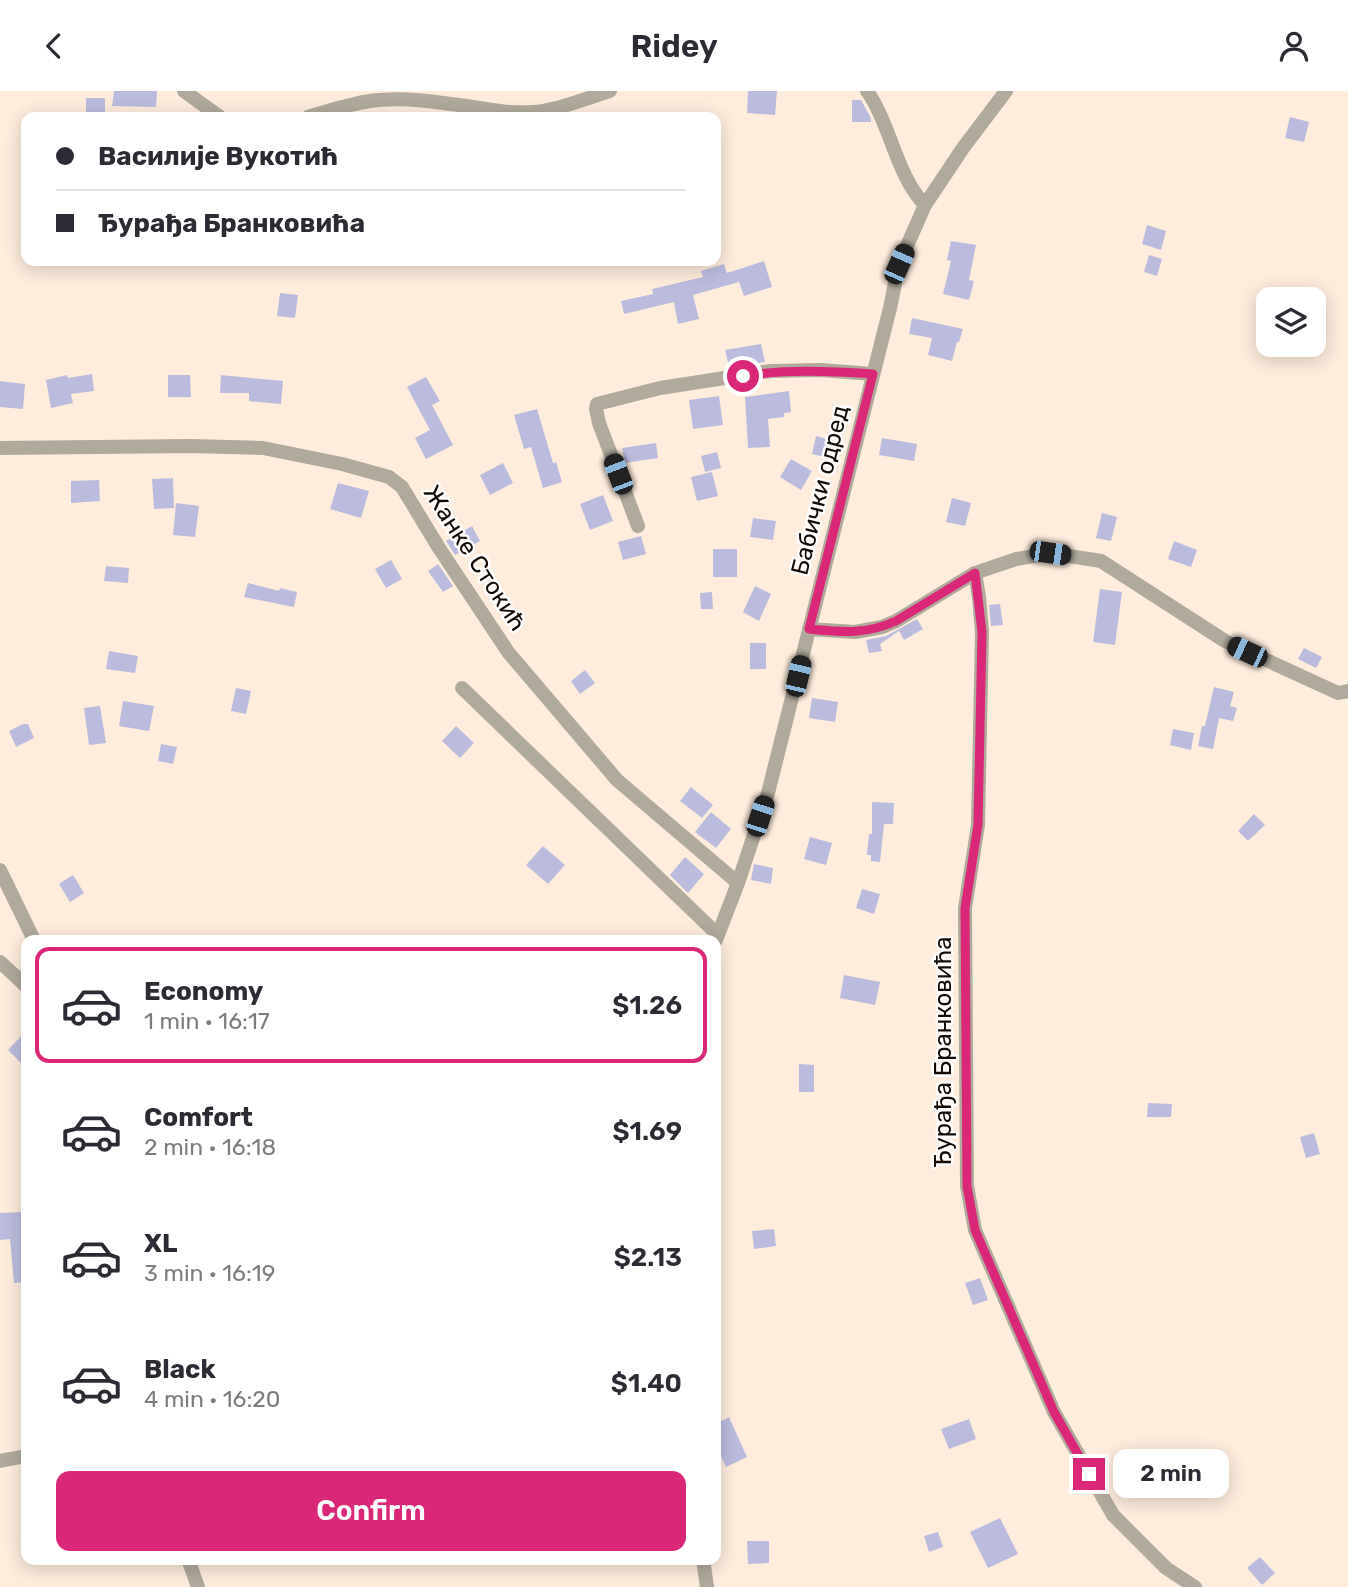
<!DOCTYPE html>
<meta charset="utf-8">
<style>
:root{--surface:#fff;--page:#f7f7f7;--text:#2b2b33;--muted:#7c7c81;--line:#e1e1e2;--accent:#db2777}
body{margin:0;font-family:Rubik,sans-serif;background:var(--page);color:var(--text);height:100vh;display:flex;flex-direction:column;font-size:26px;white-space:nowrap}
*{box-sizing:border-box;margin:0}
p{font-size:23px;color:var(--muted)}
.icon{flex:none;width:38px;height:38px;fill:none;stroke:currentColor;stroke-width:2;stroke-linecap:round;stroke-linejoin:round}
.map{position:relative;flex:1;overflow:hidden}
.drawer{position:absolute;left:21px;top:844px;width:700px;height:630px;display:flex;flex-direction:column;background:var(--surface);border-radius:14px;box-shadow:0 4px 18px #0003}
.drawer>*{flex:none}
.top-card{position:absolute;left:21px;top:21px;width:700px;height:154px;border-radius:14px;box-shadow:0 4px 18px #0003;display:grid;align-content:center;height:154px;padding:0 35px;background:var(--surface)}
.tools{position:absolute;left:1256px;top:196px;display:grid;gap:14px}
.tools a{display:grid;place-items:center;width:70px;height:70px;border-radius:14px;background:var(--surface);box-shadow:0 4px 18px #0003;font-size:35px}
.end{position:absolute;width:32px;height:32px;margin:-16px;border:9px solid #db2777;background:#fff;box-shadow:0 0 0 4px #fff}
.from{border-radius:50%}
.bubble{position:absolute;height:49px;border-radius:14px;background:var(--surface);box-shadow:0 4px 18px #0003;font-size:23px;font-weight:600;line-height:49px;text-align:center}
.car{position:absolute;width:21px;height:42px;margin:-21px -10px;border-radius:9px;box-shadow:0 0 5px 2px #0007;background:linear-gradient(#222 24%,#8ab4d8 0 40%,#222 0 76%,#8ab4d8 0 86%,#222 0)}
.top-card b{display:flex;align-items:center;gap:24px;height:66px;font-size:26px}
.top-card b+b{border-top:2px solid var(--line)}
.top-card i{width:18px;height:18px;background:var(--text)}
ul{padding:12px 0 0;list-style:none}
li{display:flex;align-items:center;gap:21px;height:116px;margin:0 14px 10px;padding:0 21px;border:4px solid transparent;border-radius:14px}
li div{flex:1}
li b{display:block;font-size:26px}
li em{font-style:normal;font-weight:600}
li.selected{border-color:var(--accent)}
li>.icon{width:63px;height:63px;stroke-width:1.5}
.primary-button{display:flex;gap:14px;margin-top:auto;padding:14px 35px}
.primary-button a{flex:1;height:80px;border-radius:14px;background:var(--accent);color:#fff;font-size:28px;font-weight:600;line-height:80px;text-align:center}
header{display:flex;justify-content:space-between;align-items:center;height:91px;padding:0 35px;background:var(--surface);font-size:32px;font-weight:600}
.map>svg:first-child{display:block}
</style>
<header><svg class="icon" aria-label="back" viewBox="0 0 24 24"><path d="M15 5l-7 7 7 7"/></svg>Ridey<svg class="icon" aria-label="person" viewBox="0 0 24 24"><circle cx="12" cy="8" r="4"/><path d="M4 21q1-7 8-7t8 7"/></svg></header>
<div class="map">
<svg width="1348" height="1496" viewBox="0 0 1348 1496">
<rect width="100%" height="100%" fill="#feeddd"/>
<g fill="#bbbcdd">
<polygon points="114,0 157,0 156,16 112,15"/>
<polygon points="748,0 777,0 775,24 747,22"/>
<rect x="86" y="7" width="19" height="19"/>
<polygon points="852,9 861,9 871,27 871,31 852,31"/>
<polygon points="1290,26 1309,31 1304,51 1285,47"/>
<polygon points="1147,134 1166,140 1161,159 1142,153"/>
<polygon points="951,150 976,154 969,189 974,190 969,209 943,203 951,170 947,169"/>
<polygon points="1149,164 1162,168 1157,185 1144,181"/>
<polygon points="764,170 772,196 744,205 739,191 693,204 699,228 678,233 674,211 624,223 621,210 653,203 652,198 703,186 701,180 724,173 727,182"/>
<polygon points="280,202 298,204 295,227 277,225"/>
<polygon points="912,227 963,238 959,251 957,251 952,270 928,264 932,247 909,243"/>
<polygon points="761,253 765,271 749,273 749,271 729,276 725,259"/>
<polygon points="92,283 94,300 71,303 73,312 51,317 46,289 67,284 68,287"/>
<polygon points="168,284 190,284 191,306 168,306"/>
<polygon points="221,284 283,290 281,313 249,310 249,302 220,302"/>
<polygon points="426,286 440,310 432,314 453,354 426,368 415,347 430,339 407,296"/>
<polygon points="0,290 25,293 23,318 0,316"/>
<polygon points="789,300 791,321 784,322 784,326 768,328 770,356 748,357 745,306"/>
<polygon points="719,305 723,334 693,338 689,309"/>
<polygon points="537,318 553,372 556,371 562,391 543,397 531,356 524,358 514,324"/>
<polygon points="816,345 834,350 830,367 812,363"/>
<polygon points="882,347 917,353 914,370 879,364"/>
<polygon points="656,352 658,367 625,372 622,357"/>
<polygon points="717,361 721,377 705,381 701,365"/>
<polygon points="791,368 812,380 801,399 780,386"/>
<polygon points="503,372 513,392 490,404 480,384"/>
<polygon points="712,381 718,405 697,410 691,386"/>
<polygon points="173,387 174,417 154,418 152,388"/>
<polygon points="99,389 100,410 71,412 71,390"/>
<polygon points="338,392 369,400 361,427 330,418"/>
<polygon points="603,404 613,430 590,439 580,413"/>
<polygon points="952,407 971,412 965,435 946,431"/>
<polygon points="176,412 199,415 195,446 173,444"/>
<polygon points="1102,422 1117,426 1111,450 1096,447"/>
<polygon points="753,427 776,430 773,449 750,446"/>
<polygon points="472,435 480,450 455,464 446,450"/>
<polygon points="641,445 646,463 623,469 618,451"/>
<polygon points="1174,450 1197,459 1191,476 1168,468"/>
<rect x="713" y="458" width="24" height="28"/>
<polygon points="391,469 402,488 386,497 375,478"/>
<polygon points="438,473 453,495 443,501 428,480"/>
<polygon points="106,475 129,477 128,492 104,490"/>
<polygon points="248,492 279,500 280,497 297,501 294,516 244,506"/>
<polygon points="755,495 771,503 759,530 743,521"/>
<polygon points="1100,498 1122,501 1115,554 1093,551"/>
<polygon points="712,501 713,518 701,518 700,502"/>
<polygon points="1000,513 1003,534 991,535 989,514"/>
<polygon points="917,528 923,538 904,549 899,540 880,553 882,560 869,562 866,549 886,545"/>
<rect x="750" y="552" width="16" height="26"/>
<polygon points="1304,557 1322,566 1316,577 1298,568"/>
<polygon points="109,560 138,565 135,582 106,578"/>
<polygon points="585,579 595,592 580,603 571,590"/>
<polygon points="1214,596 1234,601 1230,615 1237,617 1233,630 1219,627 1213,658 1198,655 1202,635 1205,635"/>
<polygon points="236,597 251,600 246,623 231,620"/>
<polygon points="812,607 838,611 835,631 809,627"/>
<polygon points="123,610 154,615 149,640 119,635"/>
<polygon points="100,615 106,652 89,654 84,617"/>
<polygon points="23,633 28,633 34,647 16,656 9,640"/>
<polygon points="456,635 474,652 460,667 442,650"/>
<polygon points="1173,638 1194,642 1191,659 1170,654"/>
<polygon points="161,653 177,656 173,673 158,670"/>
<polygon points="691,696 713,714 702,727 680,710"/>
<polygon points="872,711 894,712 893,733 884,733 880,771 871,770 871,764 867,764 869,743 872,743"/>
<polygon points="711,721 731,738 716,757 695,741"/>
<polygon points="1254,723 1265,734 1248,750 1238,740"/>
<polygon points="810,746 832,752 826,774 804,768"/>
<polygon points="543,755 565,774 548,793 526,774"/>
<polygon points="685,766 704,783 688,802 670,784"/>
<polygon points="754,773 773,777 771,793 751,789"/>
<polygon points="73,784 84,802 70,811 59,793"/>
<polygon points="862,798 880,803 874,823 856,817"/>
<polygon points="844,884 880,891 875,914 840,907"/>
<polygon points="26,940 26,977 8,959"/>
<polygon points="799,973 814,974 814,1001 799,1001"/>
<polygon points="1148,1012 1172,1013 1171,1026 1147,1026"/>
<polygon points="1314,1042 1320,1063 1306,1067 1300,1046"/>
<polygon points="24,1121 25,1152 26,1152 26,1191 14,1192 10,1148 0,1149 0,1122"/>
<polygon points="774,1138 776,1155 754,1158 752,1140"/>
<polygon points="980,1187 988,1209 973,1214 965,1192"/>
<polygon points="729,1326 747,1366 726,1376 717,1357 720,1355 716,1346 716,1333"/>
<polygon points="969,1328 976,1348 949,1358 941,1338"/>
<polygon points="1000,1427 1018,1463 988,1477 970,1441"/>
<polygon points="938,1441 943,1456 929,1461 924,1445"/>
<polygon points="747,1450 769,1450 769,1472 748,1473"/>
<polygon points="1260,1466 1275,1482 1262,1494 1247,1477"/>
</g>
<g fill="none" stroke-linecap="round" stroke-linejoin="round">
<g stroke="#afaa9b" stroke-width="14">
<polyline points="184,0 220,26"/>
<path d="M867,0C891,34 896,84 925,114"/>
<path d="M308,26C328,20 349,13 370,10C396,6 425,9 451,13C478,16 505,23 532,21C556,20 586,7 610,0"/>
<polyline points="0,357 191,355 263,357 342,373 389,386 402,396 439,457 508,561 617,689 738,792"/>
<polyline points="638,435 599,332 596,318 597,313 660,297 770,280 821,279 873,283"/>
<polyline points="975,482 979,506 982,541 978,734 965,817 967,1095 975,1139 1054,1321 1113,1424 1166,1477 1195,1496"/>
<polyline points="809,538 855,541 882,536 896,530 975,482 1016,468 1050,462 1101,470 1225,550 1338,602 1348,600"/>
<polyline points="462,597 717,843"/>
<polyline points="0,779 34,849"/>
<polyline points="716,849 738,792 768,702 890,217 899,173 925,114 963,57 1006,0"/>
<polyline points="0,871 26,895"/>
<polyline points="0,1370 26,1365"/>
<polyline points="188,1468 198,1496"/>
<polyline points="703,1468 707,1496"/>
</g>
</g>
<g fill="none" stroke-linecap="round" stroke-linejoin="round">
<path stroke="#db2777" stroke-width="9" d="M743,285C786,278 829,280 873,283L809,538C842,541 865,544 896,530L975,482L982,541L978,734L965,817L967,1095L975,1139L1054,1321L1089,1383"/>
</g>
<g text-anchor="middle" dominant-baseline="central" stroke-width="5" stroke-linejoin="round" paint-order="stroke">
<g font-size="24" fill="#130a03" stroke="#fefefe">
<text transform="translate(820 399) rotate(-76)">Бабички одред</text>
<text transform="translate(475 467) rotate(57)">Жанке Стокић</text>
<text transform="translate(943 961) rotate(-90)">Ђурађа Бранковића</text>
</g>
</g>
</svg>
<div class="tools">
<a><svg class="icon" aria-label="layers" viewBox="0 0 24 24"><path d="M12 4l9 5-9 5-9-5zM3 14l9 5 9-5"/></svg></a>
</div>
<i class="end from" style="left:743px;top:285px"></i>
<i class="end" style="left:1089px;top:1383px"></i>
<div class="bubble" style="left:1113px;top:1358px;width:116px">2 min</div>
<i class="car" style="left:899px;top:173px;rotate:24deg"></i>
<i class="car" style="left:618px;top:383px;rotate:339deg"></i>
<i class="car" style="left:1050px;top:462px;rotate:98deg"></i>
<i class="car" style="left:1247px;top:561px;rotate:295deg"></i>
<i class="car" style="left:798px;top:585px;rotate:13deg"></i>
<i class="car" style="left:760px;top:725px;rotate:18deg"></i>
<div class="top-card">
<b><i class="from"></i>Василије Вукотић</b>
<b><i></i>Ђурађа Бранковића</b>
</div>
<section class="drawer">
<ul>
<li class="selected"><svg class="icon" aria-label="car" viewBox="0 0 24 24"><path d="M5 17H2v-5l4-1 3-4h7l3 4 3 1v5h-3M9 17h6M6 11h13"/><circle cx="7" cy="17" r="2"/><circle cx="17" cy="17" r="2"/></svg><div><b>Economy</b><p>1 min · 16:17</p></div><em>$1.26</em></li>
<li><svg class="icon" aria-label="car" viewBox="0 0 24 24"><path d="M5 17H2v-5l4-1 3-4h7l3 4 3 1v5h-3M9 17h6M6 11h13"/><circle cx="7" cy="17" r="2"/><circle cx="17" cy="17" r="2"/></svg><div><b>Comfort</b><p>2 min · 16:18</p></div><em>$1.69</em></li>
<li><svg class="icon" aria-label="car" viewBox="0 0 24 24"><path d="M5 17H2v-5l4-1 3-4h7l3 4 3 1v5h-3M9 17h6M6 11h13"/><circle cx="7" cy="17" r="2"/><circle cx="17" cy="17" r="2"/></svg><div><b>XL</b><p>3 min · 16:19</p></div><em>$2.13</em></li>
<li><svg class="icon" aria-label="car" viewBox="0 0 24 24"><path d="M5 17H2v-5l4-1 3-4h7l3 4 3 1v5h-3M9 17h6M6 11h13"/><circle cx="7" cy="17" r="2"/><circle cx="17" cy="17" r="2"/></svg><div><b>Black</b><p>4 min · 16:20</p></div><em>$1.40</em></li>
</ul>
<div class="primary-button"><a>Confirm</a></div>
</section>
</div>
